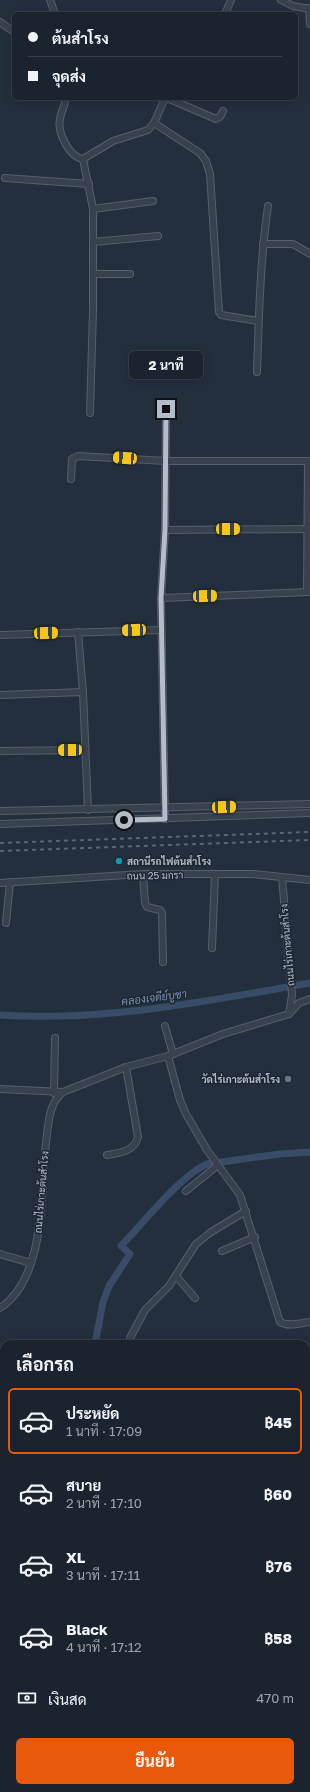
<!DOCTYPE html>
<html lang="th">
<meta charset="utf-8">
<style>
:root{--surface:#1b232e;--page:#282f3a;--text:#f1f3f6;--muted:#a0a4aa;--line:#39404a;--accent:#ea580c}
body{margin:0;font-family:"Golos Text",Sarabun,sans-serif;background:var(--page);color:var(--text);height:100vh;display:flex;flex-direction:column;font-size:15px;white-space:nowrap}
*{box-sizing:border-box;margin:0}
p{font-size:13px;color:var(--muted)}
.icon{flex:none;width:22px;height:22px;fill:none;stroke:currentColor;stroke-width:2;stroke-linecap:round;stroke-linejoin:round}
.map{position:relative;flex:1;overflow:hidden}
.sheet{position:absolute;left:0px;top:1340px;width:310px;height:452px;display:flex;flex-direction:column;background:var(--surface);border-radius:12px 12px 0 0;box-shadow:0 2px 10px #0003,0 0 0 1px var(--line)}
.sheet>*{flex:none}
.hud{position:absolute;left:12px;top:12px;width:286px;height:88px;border-radius:6px;box-shadow:0 2px 10px #0003,0 0 0 1px var(--line);display:grid;align-content:center;height:88px;padding:0 16px;background:var(--surface)}
.end{position:absolute;width:18px;height:18px;margin:-9px;border:5px solid #b4bcc9;background:#111;box-shadow:0 0 0 2px #111}
.from{border-radius:50%}
.bubble{position:absolute;height:28px;border-radius:6px;background:var(--surface);box-shadow:0 2px 10px #0003,0 0 0 1px var(--line);font-size:13px;font-weight:700;line-height:28px;text-align:center}
.car{position:absolute;width:12px;height:24px;margin:-12px -6px;border-radius:5px;box-shadow:0 0 3px 1px #0007;background:linear-gradient(#f5c518 24%,#345 0 40%,#f5c518 0 76%,#345 0 86%,#f5c518 0)}
.hud b{display:flex;align-items:center;gap:14px;height:38px;font-size:15px}
.hud b+b{border-top:1px solid var(--line)}
.hud i{width:10px;height:10px;background:var(--text)}
ul{padding:0;list-style:none}
li{display:flex;align-items:center;gap:12px;height:66px;margin:0 8px 6px;padding:0 8px;border:2px solid transparent;border-radius:6px}
li div{flex:1}
li b{display:block;font-size:15px}
li em{font-style:normal;font-weight:700}
li.active{border-color:var(--accent)}
li>.icon{width:36px;height:36px;stroke-width:1.5}
h2{padding:0 16px;font-size:18px;line-height:48px}
.pay{display:flex;align-items:center;gap:10px;height:44px;padding:0 16px;font-size:15px}
.pay p{margin-inline-start:auto}
.primary-button{display:flex;gap:8px;margin-top:auto;padding:8px 16px}
.primary-button a{flex:1;height:46px;border-radius:6px;background:var(--accent);color:#fff;font-size:16px;font-weight:700;line-height:46px;text-align:center}
.map>svg:first-child{display:block}
</style>
<div class="map">
<svg width="310" height="1792" viewBox="0 0 310 1792">
<rect width="100%" height="100%" fill="#242f3e"/>
<g fill="none" stroke-linecap="round" stroke-linejoin="round">
<g stroke="#394c67" stroke-width="7">
<path d="M0,1015C105,1022 207,1001 310,983"/>
<path d="M95,1344L103,1302L109,1286L130,1254L121,1246C143,1223 180,1176 207,1164L280,1154L310,1152"/>
</g>
<g stroke="#565f6c" stroke-width="8">
<g id="minor">
<polyline points="50,0 55,14"/>
<polyline points="281,0 293,6 310,9"/>
<polyline points="309,8 310,24"/>
<polyline points="225,14 231,0"/>
<polyline points="0,22 14,32"/>
<path d="M66,98C65,105 61,112 60,119C57,132 69,157 83,159L113,141L148,130L154,123L165,98"/>
<polyline points="167,98 216,119 220,117 223,111"/>
<polyline points="154,123 200,153 206,161 210,174 219,312 221,315 258,321"/>
<polyline points="83,159 93,209 93,310 90,413"/>
<polyline points="5,178 89,184"/>
<polyline points="93,209 153,201"/>
<polyline points="93,242 158,236"/>
<polyline points="263,244 293,244 310,254"/>
<polyline points="93,274 130,274"/>
<path d="M257,372C259,316 260,262 268,206"/>
<polyline points="71,479 72,459 78,456 166,461 310,461"/>
<polyline points="165,530 308,529"/>
<polyline points="307,592 308,461"/>
<polyline points="161,598 310,592"/>
<polyline points="78,632 83,692 88,810"/>
<polyline points="0,635 161,630"/>
<polyline points="0,695 83,692"/>
<polyline points="0,751 85,750"/>
<polyline points="0,811 310,804"/>
<polyline points="165,819 161,598 165,530 166,409"/>
<polyline points="0,824 310,813"/>
<polyline points="143,874 145,903 147,907 160,910 162,913 163,962"/>
<polyline points="282,877 292,995 289,1014"/>
<polyline points="0,883 143,874 253,874 310,880"/>
<polyline points="6,923 10,882"/>
<polyline points="212,948 215,874"/>
<polyline points="165,1026 173,1054"/>
<path d="M168,1056L180,1100L186,1114L207,1150L240,1195L280,1322C288,1327 301,1323 310,1322"/>
<polyline points="0,1089 63,1092"/>
<polyline points="54,1093 55,1038"/>
<path d="M107,1155C120,1153 135,1151 138,1137L126,1067"/>
<polyline points="186,1191 218,1165"/>
<polyline points="222,1251 255,1237"/>
<polyline points="0,1254 31,1263"/>
<polyline points="176,1276 195,1298"/>
<path d="M0,1308C48,1277 40,1185 47,1134C49,1118 50,1103 63,1092L126,1067L168,1056L223,1034L289,1014L299,1003L310,999"/>
<polyline points="131,1344 130,1338 145,1310 169,1286 196,1244 211,1232 246,1211"/>
<polyline points="0,1363 4,1364"/>
<polyline points="306,1426 310,1423"/>
<polyline points="0,1436 4,1439"/>
<polyline points="306,1443 310,1452"/>
<polyline points="0,1537 4,1534"/>
<polyline points="0,1545 4,1550"/>
<polyline points="0,1646 4,1645"/>
<polyline points="306,1665 310,1666"/>
<polyline points="306,1775 310,1717"/>
<polyline points="306,1782 310,1783"/>
<polyline points="120,1788 123,1790"/>
<polyline points="37,1792 46,1788"/>
<polyline points="301,1792 303,1788"/>
</g>
</g>
<use href="#minor" stroke="#38414e" stroke-width="6"/>
<g stroke="#5a6575" stroke-width="2" stroke-dasharray="4 4" stroke-linecap="butt">
<polyline points="0,843 310,832"/>
<polyline points="0,851 310,840"/>
</g>
</g>
<g fill="none" stroke-linecap="round" stroke-linejoin="round">
<polyline stroke="#b4bcc9" stroke-width="5" points="124,820 165,819 161,598 165,530 166,409"/>
</g>
<circle fill="#0f9aa8" stroke="#1d2633" stroke-width="1.5" cx="119" cy="861" r="4"/>
<circle fill="#6b7280" stroke="#1d2633" stroke-width="1.5" cx="288" cy="1079" r="4"/>
<g text-anchor="middle" dominant-baseline="central" stroke-width="3" stroke-linejoin="round" paint-order="stroke">
<g font-size="10" font-weight="bold" fill="#b4bcc9" stroke="#1d2633" text-anchor="start">
<text x="127" y="861">สถานีรถไฟต้นสำโรง</text>
<text x="280" y="1079" text-anchor="end">วัดไร่เกาะต้นสำโรง</text>
</g>
<g font-size="10" fill="#b4bcc9" stroke="#1d2633">
<text transform="translate(155 875) rotate(-1)">ถนน 25 มกรา</text>
<text transform="translate(287 945) rotate(-95)">ถนนไร่เกาะต้นสำโรง</text>
<text transform="translate(41 1192) rotate(-85)">ถนนไร่เกาะต้นสำโรง</text>
</g>
<g font-size="11" font-style="italic" fill="#7c92b1" stroke="#1d2633">
<text transform="translate(154 997) rotate(-7)">คลองเจดีย์บูชา</text>
</g>
</g>
</svg>
<i class="end from" style="left:124px;top:820px"></i>
<i class="end" style="left:166px;top:409px"></i>
<div class="bubble" style="left:129px;top:351px;width:74px">2 นาที</div>
<i class="car" style="left:125px;top:458px;rotate:274deg"></i>
<i class="car" style="left:228px;top:529px;rotate:90deg"></i>
<i class="car" style="left:205px;top:596px;rotate:88deg"></i>
<i class="car" style="left:134px;top:630px;rotate:268deg"></i>
<i class="car" style="left:46px;top:633px;rotate:88deg"></i>
<i class="car" style="left:70px;top:750px;rotate:269deg"></i>
<i class="car" style="left:224px;top:807px;rotate:88deg"></i>
<div class="hud">
<b><i class="from"></i>ต้นสำโรง</b>
<b><i></i>จุดส่ง</b>
</div>
<section class="sheet">
<h2>เลือกรถ</h2>
<ul>
<li class="active"><svg class="icon" aria-label="car" viewBox="0 0 24 24"><path d="M5 17H2v-5l4-1 3-4h7l3 4 3 1v5h-3M9 17h6M6 11h13"/><circle cx="7" cy="17" r="2"/><circle cx="17" cy="17" r="2"/></svg><div><b>ประหยัด</b><p>1 นาที · 17:09</p></div><em>฿45</em></li>
<li><svg class="icon" aria-label="car" viewBox="0 0 24 24"><path d="M5 17H2v-5l4-1 3-4h7l3 4 3 1v5h-3M9 17h6M6 11h13"/><circle cx="7" cy="17" r="2"/><circle cx="17" cy="17" r="2"/></svg><div><b>สบาย</b><p>2 นาที · 17:10</p></div><em>฿60</em></li>
<li><svg class="icon" aria-label="car" viewBox="0 0 24 24"><path d="M5 17H2v-5l4-1 3-4h7l3 4 3 1v5h-3M9 17h6M6 11h13"/><circle cx="7" cy="17" r="2"/><circle cx="17" cy="17" r="2"/></svg><div><b>XL</b><p>3 นาที · 17:11</p></div><em>฿76</em></li>
<li><svg class="icon" aria-label="car" viewBox="0 0 24 24"><path d="M5 17H2v-5l4-1 3-4h7l3 4 3 1v5h-3M9 17h6M6 11h13"/><circle cx="7" cy="17" r="2"/><circle cx="17" cy="17" r="2"/></svg><div><b>Black</b><p>4 นาที · 17:12</p></div><em>฿58</em></li>
</ul>
<div class="pay"><svg class="icon" aria-label="cash" viewBox="0 0 24 24"><path d="M3 7h18v10H3z"/><circle cx="12" cy="12" r="2"/></svg>เงินสด<p>470 m</p></div>
<div class="primary-button"><a>ยืนยัน</a></div>
</section>
</div>
